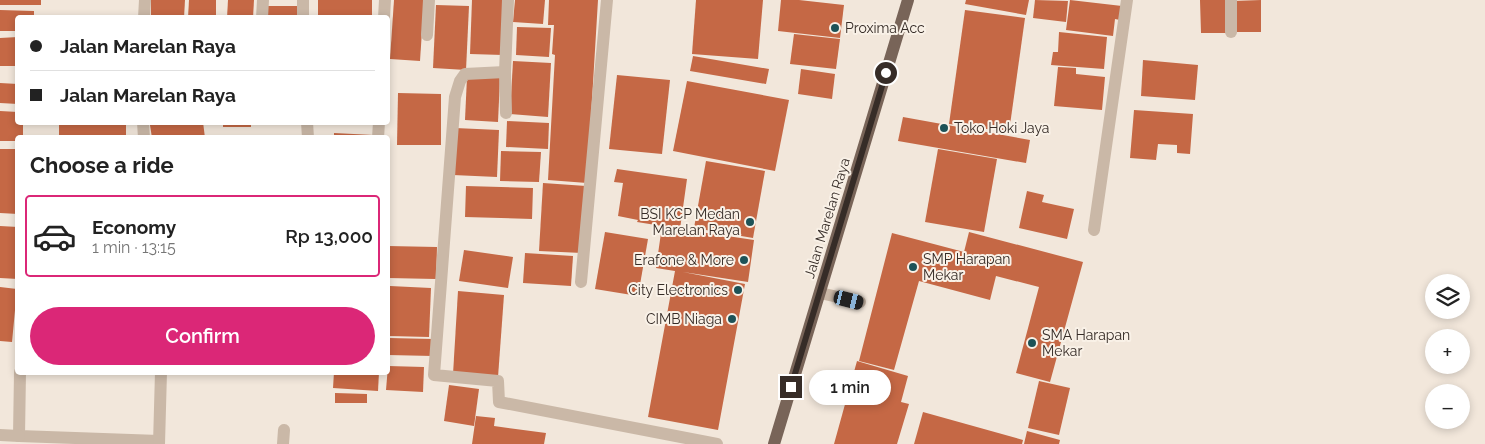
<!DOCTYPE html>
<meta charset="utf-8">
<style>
:root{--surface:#fff;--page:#f6f6f6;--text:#222;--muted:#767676;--line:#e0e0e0;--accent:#db2777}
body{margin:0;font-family:Raleway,sans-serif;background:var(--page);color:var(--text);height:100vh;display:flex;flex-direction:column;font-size:19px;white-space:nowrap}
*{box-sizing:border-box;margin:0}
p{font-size:16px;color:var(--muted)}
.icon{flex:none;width:28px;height:28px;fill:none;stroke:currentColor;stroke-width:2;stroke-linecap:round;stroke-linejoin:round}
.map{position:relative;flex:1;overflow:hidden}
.panel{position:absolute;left:15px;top:135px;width:375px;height:240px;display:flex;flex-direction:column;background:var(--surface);border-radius:5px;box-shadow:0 2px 8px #0003}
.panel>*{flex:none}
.guide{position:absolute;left:15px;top:15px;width:375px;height:110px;border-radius:5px;box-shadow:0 2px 8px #0003;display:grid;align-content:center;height:110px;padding:0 15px;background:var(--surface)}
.tools{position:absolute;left:1425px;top:274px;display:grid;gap:10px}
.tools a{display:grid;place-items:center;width:45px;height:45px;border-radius:50%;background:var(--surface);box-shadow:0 2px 8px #0003;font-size:25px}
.end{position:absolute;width:22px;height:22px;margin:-11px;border:6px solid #362c27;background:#fff;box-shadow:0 0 0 2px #fff}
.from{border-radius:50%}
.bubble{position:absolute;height:35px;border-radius:18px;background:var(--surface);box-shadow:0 2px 8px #0003;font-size:16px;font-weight:600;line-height:35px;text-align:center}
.car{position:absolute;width:15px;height:30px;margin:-15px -8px;border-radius:6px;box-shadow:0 0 4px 1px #0007;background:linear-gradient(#222 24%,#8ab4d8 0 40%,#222 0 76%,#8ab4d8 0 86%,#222 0)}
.guide b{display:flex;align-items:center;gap:18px;height:48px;font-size:19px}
.guide b+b{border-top:1px solid var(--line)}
.guide i{width:12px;height:12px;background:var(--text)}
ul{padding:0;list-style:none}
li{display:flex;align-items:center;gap:15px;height:82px;margin:0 10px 8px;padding:0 5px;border:2px solid transparent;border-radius:5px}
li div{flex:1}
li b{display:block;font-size:19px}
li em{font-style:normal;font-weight:600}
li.on{border-color:var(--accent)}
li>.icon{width:45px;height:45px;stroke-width:1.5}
h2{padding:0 15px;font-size:22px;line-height:60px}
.button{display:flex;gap:10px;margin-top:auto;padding:10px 15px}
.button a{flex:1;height:58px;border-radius:30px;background:var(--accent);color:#fff;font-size:20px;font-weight:600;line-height:58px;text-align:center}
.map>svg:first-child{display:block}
</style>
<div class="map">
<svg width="1485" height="444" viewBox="0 0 1485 444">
<rect width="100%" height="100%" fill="#f2e7db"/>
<g fill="#c56845">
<rect x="0" y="0" width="41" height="5"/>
<polygon points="151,0 185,0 184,18 151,18"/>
<polygon points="189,0 216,0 216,18 188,18"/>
<polygon points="228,0 254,0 253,18 227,18"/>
<rect x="318" y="0" width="54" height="18"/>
<polygon points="394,0 424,0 420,61 390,59"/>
<polygon points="472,0 504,0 503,55 470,54"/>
<polygon points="515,0 545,0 543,24 513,22"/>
<polygon points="549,0 598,0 587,183 548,180 555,55 552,54 554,25 548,25"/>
<polygon points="696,0 763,0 758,59 692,54"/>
<polygon points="781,0 799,0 844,5 840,38 778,31"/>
<polygon points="966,0 1029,0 1026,15 965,4"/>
<polygon points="1035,0 1068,1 1066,22 1033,18"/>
<polygon points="1070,0 1122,6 1120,20 1115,19 1113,36 1066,30"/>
<polygon points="1200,0 1226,0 1227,33 1201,33"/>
<polygon points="1261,0 1261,32 1233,32 1233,1"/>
<polygon points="436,5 469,6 466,70 433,68"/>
<polygon points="267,6 302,6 301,18 267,18"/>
<polygon points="0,10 34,11 34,18 18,18 18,31 0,31"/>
<polygon points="965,10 1025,18 1009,132 949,124"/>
<polygon points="517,27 551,28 549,57 516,55"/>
<polygon points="1059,32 1107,37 1104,69 1051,65 1053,52 1058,52"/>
<polygon points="794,34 840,39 836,69 790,64"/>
<polygon points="18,37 18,66 0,66 0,38"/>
<polygon points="693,56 769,69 766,84 690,71"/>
<polygon points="1143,60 1198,65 1195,100 1141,96"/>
<polygon points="513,61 551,63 548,117 510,114"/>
<polygon points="1058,67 1076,68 1076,74 1105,77 1102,110 1054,106"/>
<polygon points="801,69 835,74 832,99 798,94"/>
<polygon points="617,75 670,80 662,154 609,149"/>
<polygon points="467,77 500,78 498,122 465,120"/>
<polygon points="687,81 789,100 775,171 673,151"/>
<polygon points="0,83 18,84 18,104 0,103"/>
<polygon points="398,93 441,94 441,145 397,145"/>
<polygon points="1134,110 1193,114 1190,154 1177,153 1177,145 1158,144 1156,160 1130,158"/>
<polygon points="0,111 18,112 18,122 23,122 23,138 18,138 18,141 0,141"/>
<polygon points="903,117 1030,140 1026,163 898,141"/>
<polygon points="507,121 549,123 548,149 506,147"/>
<polygon points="176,122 203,122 205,138 152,138 150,125"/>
<rect x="223" y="122" width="28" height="5"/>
<rect x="59" y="125" width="67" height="13"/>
<polygon points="455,128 499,130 497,177 453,175"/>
<polygon points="334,133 373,135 373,138 334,138"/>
<polygon points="0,149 18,149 18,214 0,213"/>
<polygon points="938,149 997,159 984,232 925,222"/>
<polygon points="501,151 541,152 539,182 500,181"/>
<polygon points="706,161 765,171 753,238 694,228"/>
<polygon points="617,169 687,179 680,229 754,240 748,282 683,272 745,284 718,430 648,417 675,271 656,268 662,226 637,222 638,220 618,216 623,183 614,182"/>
<polygon points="543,183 586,186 582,253 539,251"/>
<polygon points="466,186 533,188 532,219 465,217"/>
<polygon points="1027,191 1044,195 1042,202 1074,209 1067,239 1019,228"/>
<polygon points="0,226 18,227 18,279 0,278"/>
<polygon points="605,232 648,239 638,296 595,289"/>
<polygon points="969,232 1083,262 1050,382 1016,373 1039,287 996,276 990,300 919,281 894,370 859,361 892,233 964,252"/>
<polygon points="388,246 437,247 436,279 388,278"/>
<polygon points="464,250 513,257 508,288 459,281"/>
<polygon points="525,253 573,256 571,286 523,283"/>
<polygon points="390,286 431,288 429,337 389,336"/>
<polygon points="0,287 17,289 12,342 0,341"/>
<polygon points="458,291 504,295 498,377 453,374"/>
<polygon points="389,338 433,339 433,356 388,355"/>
<polygon points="857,361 908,376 901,402 909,404 897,444 834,444"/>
<polygon points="388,366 424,367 423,392 386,390"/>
<polygon points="334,372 379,372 378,391 333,388"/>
<polygon points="1039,381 1070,388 1059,435 1028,428"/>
<polygon points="449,385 479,389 474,426 444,421"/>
<polygon points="335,393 367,394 367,403 335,403"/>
<polygon points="923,412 1023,440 1022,444 914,444"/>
<polygon points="476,416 495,418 494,426 546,433 544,444 472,444"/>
<polygon points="1027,431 1060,440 1059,444 1024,444"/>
</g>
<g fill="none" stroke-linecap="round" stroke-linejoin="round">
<g stroke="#cab8a7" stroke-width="12">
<polyline points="1231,0 1231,32"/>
<polyline points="144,18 145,0"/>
<polyline points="262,18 263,0"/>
<polyline points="303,18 303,0"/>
<polyline points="384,18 385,0"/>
<polyline points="427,35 429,0"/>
<polyline points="505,72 465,74 460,81 455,97 434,375 498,381 499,402 717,444"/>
<polyline points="506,113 505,72 508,0"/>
<polyline points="143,122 144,138"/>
<polyline points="307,122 308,138"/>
<polyline points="378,138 379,122"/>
<polyline points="1094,230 1127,0"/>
<polyline points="581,282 607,0"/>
<polyline points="820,293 860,302"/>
<polyline points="20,372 19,436 159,441"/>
<polyline points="0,435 19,436"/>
<polyline points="159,444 161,372"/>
<polyline points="283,444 284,430"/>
</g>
<polyline stroke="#786458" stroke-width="12" points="774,444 908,0"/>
</g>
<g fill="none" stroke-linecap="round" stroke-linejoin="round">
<polyline stroke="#362c27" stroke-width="6" points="791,387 886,73"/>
</g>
<g fill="#1d5257" stroke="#f9f1e7" stroke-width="2">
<circle cx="835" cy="28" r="5"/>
<circle cx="944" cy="128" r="5"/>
<circle cx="750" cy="222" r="5"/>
<circle cx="744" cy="260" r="5"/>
<circle cx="913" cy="267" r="5"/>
<circle cx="738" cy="290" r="5"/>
<circle cx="732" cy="319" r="5"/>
<circle cx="1032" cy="343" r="5"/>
</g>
<g text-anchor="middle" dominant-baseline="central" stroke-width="4" stroke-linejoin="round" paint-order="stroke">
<g font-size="14" fill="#362c27" stroke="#f9f1e7" text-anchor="start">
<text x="845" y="28">Proxima Acc</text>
<text x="954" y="128">Toko Hoki Jaya</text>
<text x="740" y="214" text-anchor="end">BSI KCP Medan<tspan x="740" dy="16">Marelan Raya</tspan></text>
<text x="923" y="259">SMP Harapan<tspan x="923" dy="16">Mekar</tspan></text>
<text x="734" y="260" text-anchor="end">Erafone &amp; More</text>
<text x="728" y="290" text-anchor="end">City Electronics</text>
<text x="722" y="319" text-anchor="end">CIMB Niaga</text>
<text x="1042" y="335">SMA Harapan<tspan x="1042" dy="16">Mekar</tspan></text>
</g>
<g font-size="14" fill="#362c27" stroke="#f9f1e7">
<text transform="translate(827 218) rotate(-73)">Jalan Marelan Raya</text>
</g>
</g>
</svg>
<div class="tools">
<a><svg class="icon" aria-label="layers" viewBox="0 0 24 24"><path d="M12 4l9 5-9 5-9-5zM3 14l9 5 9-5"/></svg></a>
<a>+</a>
<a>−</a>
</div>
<i class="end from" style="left:886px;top:73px"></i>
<i class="end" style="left:791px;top:387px"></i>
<div class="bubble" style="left:809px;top:370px;width:82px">1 min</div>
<i class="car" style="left:849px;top:300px;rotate:104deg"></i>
<div class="guide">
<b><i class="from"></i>Jalan Marelan Raya</b>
<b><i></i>Jalan Marelan Raya</b>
</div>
<section class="panel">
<h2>Choose a ride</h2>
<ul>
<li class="on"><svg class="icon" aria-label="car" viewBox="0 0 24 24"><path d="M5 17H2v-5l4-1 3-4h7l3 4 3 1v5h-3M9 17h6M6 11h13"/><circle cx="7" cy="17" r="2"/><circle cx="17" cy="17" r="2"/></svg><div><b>Economy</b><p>1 min · 13:15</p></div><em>Rp 13,000</em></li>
</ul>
<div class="button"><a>Confirm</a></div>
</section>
</div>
